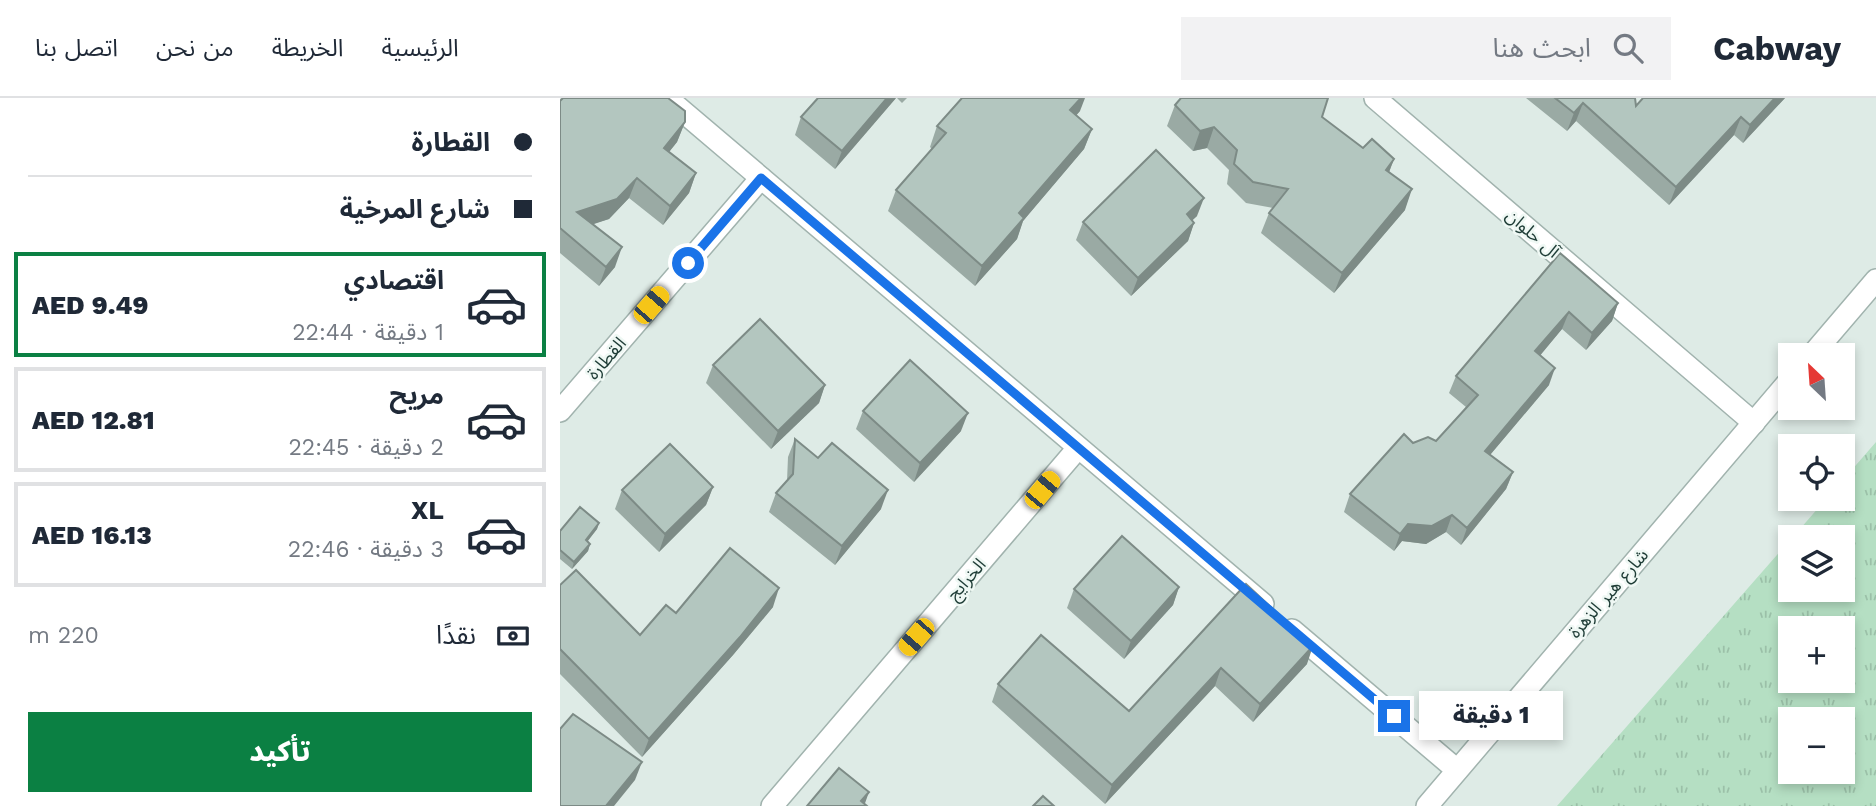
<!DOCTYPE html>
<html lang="ar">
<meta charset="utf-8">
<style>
:root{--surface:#fff;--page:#f2f2f3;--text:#1f2937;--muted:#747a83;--line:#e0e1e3;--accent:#0b8043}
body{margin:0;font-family:"Work Sans","Noto Sans Arabic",sans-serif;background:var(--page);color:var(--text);direction:rtl;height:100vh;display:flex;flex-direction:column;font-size:26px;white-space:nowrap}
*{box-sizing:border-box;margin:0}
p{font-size:23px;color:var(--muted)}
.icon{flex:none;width:38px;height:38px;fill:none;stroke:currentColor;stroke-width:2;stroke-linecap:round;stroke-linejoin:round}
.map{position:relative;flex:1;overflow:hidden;direction:ltr}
.side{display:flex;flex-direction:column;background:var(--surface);width:560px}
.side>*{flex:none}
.guide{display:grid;align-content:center;height:154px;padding:0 28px;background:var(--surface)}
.needle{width:46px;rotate:335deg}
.controls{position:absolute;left:1218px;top:245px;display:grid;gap:14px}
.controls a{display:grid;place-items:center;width:77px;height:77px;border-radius:0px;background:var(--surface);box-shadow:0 4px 10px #0003;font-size:35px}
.end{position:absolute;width:32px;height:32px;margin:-16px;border:9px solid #1a73e8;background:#fff;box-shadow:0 0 0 4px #fff}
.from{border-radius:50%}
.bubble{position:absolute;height:49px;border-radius:0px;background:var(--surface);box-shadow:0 4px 10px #0003;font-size:23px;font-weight:800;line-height:49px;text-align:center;direction:rtl}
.car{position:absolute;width:21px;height:42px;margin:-21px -10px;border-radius:9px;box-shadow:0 0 5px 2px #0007;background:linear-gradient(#f5c518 24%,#345 0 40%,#f5c518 0 76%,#345 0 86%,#f5c518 0)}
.guide b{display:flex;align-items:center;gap:24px;height:66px;font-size:26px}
.guide b+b{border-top:2px solid var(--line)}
.guide i{width:18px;height:18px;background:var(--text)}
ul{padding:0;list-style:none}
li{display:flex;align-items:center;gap:21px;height:105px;margin:0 14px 10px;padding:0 14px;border:4px solid var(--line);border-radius:0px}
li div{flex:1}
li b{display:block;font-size:26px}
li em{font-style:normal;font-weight:800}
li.current{border-color:var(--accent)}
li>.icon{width:63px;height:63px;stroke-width:1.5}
.pay{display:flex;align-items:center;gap:18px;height:77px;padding:0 28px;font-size:26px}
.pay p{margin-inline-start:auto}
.button{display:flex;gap:14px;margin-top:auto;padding:14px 28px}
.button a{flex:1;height:80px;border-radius:0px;background:var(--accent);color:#fff;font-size:28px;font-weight:800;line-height:80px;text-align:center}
header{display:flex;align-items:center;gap:42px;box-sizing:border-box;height:98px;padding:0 35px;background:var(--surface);border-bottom:2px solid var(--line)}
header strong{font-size:33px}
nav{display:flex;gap:38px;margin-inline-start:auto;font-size:24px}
.search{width:490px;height:63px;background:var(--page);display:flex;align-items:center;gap:18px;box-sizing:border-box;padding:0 24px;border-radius:0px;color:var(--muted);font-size:26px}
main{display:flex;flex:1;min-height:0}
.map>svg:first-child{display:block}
</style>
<header>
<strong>Cabway</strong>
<div class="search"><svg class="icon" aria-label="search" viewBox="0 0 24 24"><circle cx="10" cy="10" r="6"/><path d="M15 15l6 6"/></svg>ابحث هنا</div>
<nav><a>الرئيسية</a><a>الخريطة</a><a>من نحن</a><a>اتصل بنا</a></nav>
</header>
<main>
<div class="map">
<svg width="1316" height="708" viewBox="0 0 1316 708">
<defs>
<pattern id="park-tufts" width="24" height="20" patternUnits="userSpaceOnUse" patternTransform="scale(1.75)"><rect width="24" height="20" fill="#b5dfc3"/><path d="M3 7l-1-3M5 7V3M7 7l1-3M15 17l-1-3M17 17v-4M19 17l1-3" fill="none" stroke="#9bc0a8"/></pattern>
</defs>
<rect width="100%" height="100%" fill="#deebe6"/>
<path fill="url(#park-tufts)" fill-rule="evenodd" d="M1316,344V708H997L1230,442V492H1283V439H1233L1266,401H1283V382ZM1230,530H1283V583H1230ZM1230,621H1283V674H1230Z"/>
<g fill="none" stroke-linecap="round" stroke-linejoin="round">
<g stroke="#a1b3ae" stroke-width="24">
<g id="minor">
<polyline points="107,0 703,506"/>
<polyline points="815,0 1194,325"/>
<polyline points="0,313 201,80"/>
<polyline points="732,532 897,672"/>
<polyline points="212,708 518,350"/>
</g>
</g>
<g stroke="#a1b3ae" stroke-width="24">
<g id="tertiary">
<polyline points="1252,257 1316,182"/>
<polyline points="867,708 1230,282"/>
</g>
</g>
<use href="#minor" stroke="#fff" stroke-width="21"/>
<use href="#tertiary" stroke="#fff" stroke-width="21"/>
</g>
<g fill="#9aaaa4">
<polygon points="336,0 275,71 235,37 241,19"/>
<polygon points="337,0 347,0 342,5"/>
<polygon points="966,0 1075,0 1076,8 1083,0 1225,0 1183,45 1174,37 1109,107 1016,23 1007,33"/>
<polygon points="0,3 125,24 117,44 109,54 136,75 129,95 103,127 69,100 49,121 32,126 55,169 39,188 0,155"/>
<polygon points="615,7 762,19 803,50 834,61 829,74 845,112 774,195 701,135 709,115 713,110 686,105 667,86 669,72 647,50 633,53 607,28"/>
<polygon points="520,13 516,17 532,31 524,51 463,123 457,141 415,188 328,113 336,92 372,51 370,49 377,28"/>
<polygon points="637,118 632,122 634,125 628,143 571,198 516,142 523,124"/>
<polygon points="1000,155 1058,205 1052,223 1026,252 1002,231 980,257 989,287 930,357 953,374 946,391 901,447 886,434 866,446 842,443 834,453 784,414 790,396 853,345 876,343 906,309 889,295 896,278"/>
<polygon points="153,267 265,287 259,305 211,351 146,285"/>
<polygon points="303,313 401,333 354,384 296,331"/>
<polygon points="235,341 321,411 275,467 209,414 216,395 227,383 228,359"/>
<polygon points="153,389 146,407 99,454 55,411 62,392"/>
<polygon points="39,425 37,431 27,444 30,446 28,453 12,471 0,461 0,433"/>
<polygon points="686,486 747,566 693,624 655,588 545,706 432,604 438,586 569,613"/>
<polygon points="0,487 80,537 116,515 213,509 173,557 82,659 0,576"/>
<polygon points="619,489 613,507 564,561 507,510 514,491"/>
</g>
<g fill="#7d8b86">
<polygon points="327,0 336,0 275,71 282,53"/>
<polygon points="521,0 525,0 520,13 503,33 510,12"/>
<polygon points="1215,0 1225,0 1183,45 1190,27"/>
<polygon points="1023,5 1016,23 1007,33 1014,15"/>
<polygon points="1181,19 1174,37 1109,107 1116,89"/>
<polygon points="125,24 117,44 97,69 104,50"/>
<polygon points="654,29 647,50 633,53 640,33"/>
<polygon points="532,31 524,51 463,123 457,141 415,188 422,168 459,115"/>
<polygon points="834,61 826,82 826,72"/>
<polygon points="136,75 129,95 103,127 110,108"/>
<polygon points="77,80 69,100 49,121 10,134 17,114"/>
<polygon points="852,91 845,112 774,195 782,175"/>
<polygon points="644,100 637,118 620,134 627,116"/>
<polygon points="634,125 628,143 571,198 578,180"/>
<polygon points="62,149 55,169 39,188 46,169"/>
<polygon points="1058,205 1052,223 1026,252 1032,235"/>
<polygon points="1009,214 1002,231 969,271 975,253"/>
<polygon points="995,270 989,287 919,370 925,353"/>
<polygon points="265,287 259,305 211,351 218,333"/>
<polygon points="408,315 401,333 354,384 360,365"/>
<polygon points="953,374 946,391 901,447 907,430"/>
<polygon points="153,389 146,407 99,454 105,436"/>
<polygon points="328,392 321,411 275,467 282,448"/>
<polygon points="892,417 886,434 866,446 842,443 834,453 840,436 848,426"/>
<polygon points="39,425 37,431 23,449 26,442"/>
<polygon points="30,446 28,453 12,471 14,464"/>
<polygon points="619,489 613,507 564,561 571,543"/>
<polygon points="219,490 213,509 173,557 82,659 89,641"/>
<polygon points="753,548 747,566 693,624 700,606"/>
<polygon points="661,570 655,588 545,706 552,687"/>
<polygon points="82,664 75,682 54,708 46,708"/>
<polygon points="309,694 304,708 301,703"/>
</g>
<g fill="#b3c6bf" stroke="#7d8b86" stroke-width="2">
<polygon points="3,0 108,0 125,13 125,24 104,50 136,75 110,108 77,80 57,101 17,114 62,149 46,169 0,130 0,3"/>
<polygon points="258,0 327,0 282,53 241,19"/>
<polygon points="402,0 521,0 510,12 532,31 459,115 464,120 422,168 336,92 386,35 377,28"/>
<polygon points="621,0 768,0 762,19 803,50 812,41 834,61 826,72 852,91 782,175 709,115 728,91 693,84 674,66 677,52 654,29 640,33 615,7"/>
<polygon points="995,0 1075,0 1076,8 1083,0 1215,0 1190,27 1181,19 1116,89 1023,5 1014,15"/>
<polygon points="596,52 644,100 627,116 634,125 578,180 523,124"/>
<polygon points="1000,155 1058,205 1032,235 1009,214 975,253 995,270 925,353 953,374 907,430 892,417 872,428 848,426 840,436 790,396 844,336 853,345 868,339 876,343 918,297 896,278"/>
<polygon points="200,221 265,287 218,333 153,267"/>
<polygon points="350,262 408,315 360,365 303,313"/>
<polygon points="235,341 258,360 272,345 328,392 282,448 216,395 233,376"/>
<polygon points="110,346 153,389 105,436 62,392"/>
<polygon points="20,409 39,425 26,442 30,446 14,464 0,452 0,433"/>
<polygon points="562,438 619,489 571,543 514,491"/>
<polygon points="170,450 219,490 180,539 89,641 0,551 0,487 16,472 80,537 106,507 116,515"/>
<polygon points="686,486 753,548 700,606 661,570 552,687 438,586 481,537 569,613"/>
<polygon points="13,616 82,664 46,708 0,708 0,631"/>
<polygon points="279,670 309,694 301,703 307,708 247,708"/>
<polygon points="483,698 494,708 473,708"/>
</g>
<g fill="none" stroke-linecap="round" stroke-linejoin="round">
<polyline stroke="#1a73e8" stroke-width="9" points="128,165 201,80 834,618"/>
</g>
<g text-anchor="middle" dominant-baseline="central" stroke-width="5" stroke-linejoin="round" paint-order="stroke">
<g font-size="18" fill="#1e3c36" stroke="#eff8f4">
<text transform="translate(973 135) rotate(41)">آل حلوان</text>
<text transform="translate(46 260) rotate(-49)">القطارة</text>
<text transform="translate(406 481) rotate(-49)">الخرايج</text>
<text transform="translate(1048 495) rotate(-49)">شارع هير الزهرة</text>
</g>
</g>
</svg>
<div class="controls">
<a><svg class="needle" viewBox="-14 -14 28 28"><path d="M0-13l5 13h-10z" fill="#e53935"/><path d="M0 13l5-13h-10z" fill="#747a83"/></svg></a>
<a><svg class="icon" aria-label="locate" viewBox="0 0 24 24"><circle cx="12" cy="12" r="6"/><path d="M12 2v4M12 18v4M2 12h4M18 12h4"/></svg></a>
<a><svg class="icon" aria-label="layers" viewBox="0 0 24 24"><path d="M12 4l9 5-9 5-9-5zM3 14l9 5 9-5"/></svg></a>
<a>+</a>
<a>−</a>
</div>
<i class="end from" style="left:128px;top:165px"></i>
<i class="end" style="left:834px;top:618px"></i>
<div class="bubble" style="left:859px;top:593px;width:144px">1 دقيقة</div>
<i class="car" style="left:91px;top:207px;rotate:41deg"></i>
<i class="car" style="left:482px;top:392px;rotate:40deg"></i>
<i class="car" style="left:356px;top:539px;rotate:221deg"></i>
</div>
<section class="side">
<div class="guide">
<b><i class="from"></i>القطارة</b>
<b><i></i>شارع المرخية</b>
</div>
<ul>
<li class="current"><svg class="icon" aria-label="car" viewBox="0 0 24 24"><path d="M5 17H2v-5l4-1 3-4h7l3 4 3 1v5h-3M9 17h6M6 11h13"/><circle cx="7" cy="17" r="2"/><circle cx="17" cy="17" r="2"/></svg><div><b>اقتصادي</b><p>1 دقيقة · 22:44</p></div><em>AED 9.49</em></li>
<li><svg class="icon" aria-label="car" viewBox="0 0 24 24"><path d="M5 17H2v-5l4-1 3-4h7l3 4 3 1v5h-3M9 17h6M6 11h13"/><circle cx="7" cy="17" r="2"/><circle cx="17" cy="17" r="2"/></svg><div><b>مريح</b><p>2 دقيقة · 22:45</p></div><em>AED 12.81</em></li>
<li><svg class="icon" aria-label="car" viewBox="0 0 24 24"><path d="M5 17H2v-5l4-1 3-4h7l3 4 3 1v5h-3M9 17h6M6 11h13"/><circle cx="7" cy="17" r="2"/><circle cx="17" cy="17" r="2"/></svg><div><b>XL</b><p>3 دقيقة · 22:46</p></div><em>AED 16.13</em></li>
</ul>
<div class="pay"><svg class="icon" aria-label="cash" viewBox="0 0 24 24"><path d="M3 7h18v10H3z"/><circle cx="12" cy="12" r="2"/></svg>نقدًا<p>220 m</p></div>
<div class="button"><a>تأكيد</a></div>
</section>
</main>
